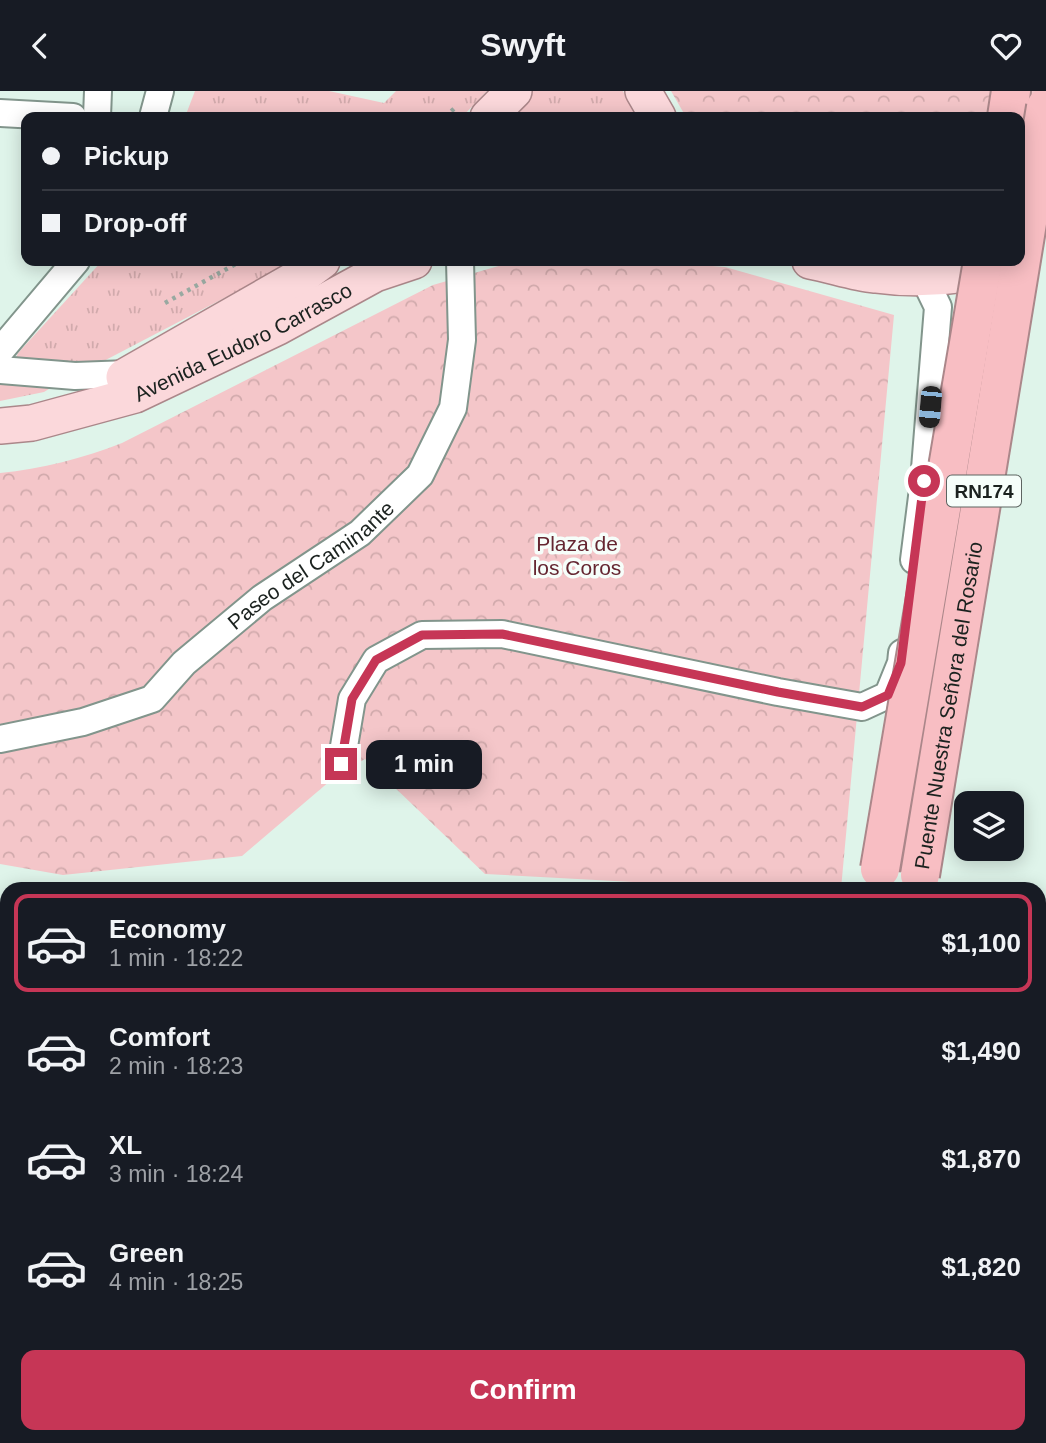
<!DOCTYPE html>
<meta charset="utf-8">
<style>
:root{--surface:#171b24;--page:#242831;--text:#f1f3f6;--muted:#9ea1a6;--line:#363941;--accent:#c63656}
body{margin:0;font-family:Helvetica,sans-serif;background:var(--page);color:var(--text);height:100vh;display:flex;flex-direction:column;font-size:26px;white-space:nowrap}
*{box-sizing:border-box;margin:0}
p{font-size:23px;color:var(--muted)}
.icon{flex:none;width:38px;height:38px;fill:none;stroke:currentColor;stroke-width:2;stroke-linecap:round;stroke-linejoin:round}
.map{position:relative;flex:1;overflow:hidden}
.side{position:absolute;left:0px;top:791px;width:1046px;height:562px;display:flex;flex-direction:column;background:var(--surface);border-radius:21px 21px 0 0;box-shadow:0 4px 18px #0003}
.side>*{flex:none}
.banner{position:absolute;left:21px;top:21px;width:1004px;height:154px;border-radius:14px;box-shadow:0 4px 18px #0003;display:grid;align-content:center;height:154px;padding:0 21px;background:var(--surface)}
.fabs{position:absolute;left:954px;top:700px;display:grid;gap:14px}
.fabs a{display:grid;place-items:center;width:70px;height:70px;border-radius:14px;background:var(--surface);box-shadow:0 4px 18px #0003;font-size:35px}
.end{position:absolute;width:32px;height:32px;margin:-16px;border:9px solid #c63656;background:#fff;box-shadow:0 0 0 4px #fff}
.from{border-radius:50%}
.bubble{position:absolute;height:49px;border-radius:14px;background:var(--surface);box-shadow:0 4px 18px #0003;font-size:23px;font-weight:700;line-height:49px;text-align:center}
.car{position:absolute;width:21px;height:42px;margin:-21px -10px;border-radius:9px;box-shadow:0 0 5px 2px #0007;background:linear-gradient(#222 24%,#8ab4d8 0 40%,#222 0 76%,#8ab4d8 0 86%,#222 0)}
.banner b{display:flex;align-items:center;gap:24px;height:66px;font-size:26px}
.banner b+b{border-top:2px solid var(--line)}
.banner i{width:18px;height:18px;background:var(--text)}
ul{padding:12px 0 0;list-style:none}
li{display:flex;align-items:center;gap:21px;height:98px;margin:0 14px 10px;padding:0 7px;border:4px solid transparent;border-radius:14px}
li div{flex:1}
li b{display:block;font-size:26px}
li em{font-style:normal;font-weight:700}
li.on{border-color:var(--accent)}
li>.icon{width:63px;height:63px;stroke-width:1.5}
.cta{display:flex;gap:14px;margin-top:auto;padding:14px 21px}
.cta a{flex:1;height:80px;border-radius:14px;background:var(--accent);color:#fff;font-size:28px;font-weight:700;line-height:80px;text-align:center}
header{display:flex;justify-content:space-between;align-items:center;height:91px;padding:0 21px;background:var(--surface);font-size:32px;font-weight:700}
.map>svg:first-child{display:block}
</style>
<header><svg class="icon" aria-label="back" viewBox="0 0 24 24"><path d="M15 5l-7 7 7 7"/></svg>Swyft<svg class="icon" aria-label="heart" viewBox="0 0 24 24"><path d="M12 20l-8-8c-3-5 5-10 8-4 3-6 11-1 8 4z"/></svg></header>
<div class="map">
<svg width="1046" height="1352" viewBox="0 0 1046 1352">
<defs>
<pattern id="grass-tufts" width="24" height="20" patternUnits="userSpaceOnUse" patternTransform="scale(1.75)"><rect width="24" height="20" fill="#f4c6c9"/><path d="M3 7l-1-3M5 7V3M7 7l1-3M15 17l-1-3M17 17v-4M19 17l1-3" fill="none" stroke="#d1aaac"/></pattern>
<pattern id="park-crowns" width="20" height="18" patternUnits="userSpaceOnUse" patternTransform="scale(1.75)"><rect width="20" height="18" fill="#f4c6c9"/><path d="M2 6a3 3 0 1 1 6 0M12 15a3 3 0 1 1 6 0" fill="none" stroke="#d1aaac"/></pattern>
<pattern id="water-waves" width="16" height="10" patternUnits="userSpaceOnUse" patternTransform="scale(1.75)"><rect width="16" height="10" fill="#8dbea8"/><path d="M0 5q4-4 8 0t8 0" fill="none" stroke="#729a88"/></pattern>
</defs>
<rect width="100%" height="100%" fill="#dff4ea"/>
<g fill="url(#grass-tufts)">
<polygon points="195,0 329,0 384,12 396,0 487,0 462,26 185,26"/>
<polygon points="531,0 623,0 636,26 510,26"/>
<polygon points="102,170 295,170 98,273 12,275 18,262"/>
<polygon points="0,288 57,293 44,301 0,310"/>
</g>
<g fill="url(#park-crowns)">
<polygon points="671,0 1046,0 1020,136 1020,26 686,26"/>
<path d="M547,170H648L725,176L894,224L841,798H762L485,783L365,668L337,684L242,765L63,784L0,773V382C41,378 84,367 122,352L433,194L502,174Z"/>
</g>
<polygon fill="url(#water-waves)" stroke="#6b8f7f" stroke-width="2" points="7,846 7,1346 1040,1346 1040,982 1046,984 1046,1352 0,1352 0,848"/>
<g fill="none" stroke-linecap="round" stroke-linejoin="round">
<g stroke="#82958c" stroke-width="30">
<g id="minor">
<polyline points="0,22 73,26"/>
<polyline points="97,26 98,0"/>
<polyline points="153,26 160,0"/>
<polyline points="0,260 76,170"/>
<polyline points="0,279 75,285 129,283"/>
<polyline points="914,469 924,390 938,216 924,187"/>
<path id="s1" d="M0,648L83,631L152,608L184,572L262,507L360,442L420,384L453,317L462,249L460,170"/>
<polyline points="341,673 352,608 376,569 422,544 502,543 778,601 862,616 888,604 901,572 902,562"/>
</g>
</g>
<g stroke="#ab878a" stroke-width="38">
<g id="major">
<polyline points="643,0 658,26"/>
<polyline points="488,26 514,0"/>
<path d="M810,170C832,174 854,182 875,184C919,190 965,186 1007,173"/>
<polyline points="124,286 306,182 322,170"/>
<path id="s2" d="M0,335L32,332L135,304L278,236L375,183L414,170"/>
</g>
</g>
<g stroke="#ab878a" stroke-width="42">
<g id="highway">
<polyline points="1007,26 1011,0"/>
<polyline points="787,1352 788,1346"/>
<polyline points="825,1352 826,1346"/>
</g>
</g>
<g stroke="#99a9a1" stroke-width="4.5" stroke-dasharray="3.5 5" stroke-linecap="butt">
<polyline points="445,26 456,16"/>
<polyline points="165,212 241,170"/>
</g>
<use href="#minor" stroke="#fff" stroke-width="26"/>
<use href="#major" stroke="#fbd8db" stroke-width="35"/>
<use href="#highway" stroke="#f8bec3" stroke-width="38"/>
<g stroke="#ab878a" stroke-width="42" stroke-linecap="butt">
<g id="highway-bridge">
<polyline points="880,778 983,170"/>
<path id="s3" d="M920,784L1046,16"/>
</g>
</g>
<use href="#highway-bridge" stroke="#f8bec3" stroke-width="38"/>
</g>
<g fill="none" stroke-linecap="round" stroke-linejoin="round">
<polyline stroke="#c63656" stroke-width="9" points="341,673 352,608 376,569 422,544 502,543 778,601 862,616 888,604 901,572 924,390"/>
</g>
<g text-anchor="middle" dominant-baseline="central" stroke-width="7" stroke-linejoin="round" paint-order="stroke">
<rect fill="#f6fefa" stroke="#5d6461" stroke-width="2" x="947" y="384.5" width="74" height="31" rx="5"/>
<g font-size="19" font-weight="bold" fill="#1b221f">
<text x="984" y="400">RN174</text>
</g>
<g font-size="21" fill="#1b221f" stroke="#f6fefa">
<text stroke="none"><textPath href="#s2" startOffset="259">Avenida Eudoro Carrasco</textPath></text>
<text stroke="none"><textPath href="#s1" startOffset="366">Paseo del Caminante</textPath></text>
<text stroke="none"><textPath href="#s3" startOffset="172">Puente Nuestra Señora del Rosario</textPath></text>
</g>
<g font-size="21" fill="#652631" stroke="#f6fefa">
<text x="577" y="452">Plaza de<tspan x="577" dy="24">los Coros</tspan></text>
</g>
</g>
</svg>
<div class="fabs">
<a><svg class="icon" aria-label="layers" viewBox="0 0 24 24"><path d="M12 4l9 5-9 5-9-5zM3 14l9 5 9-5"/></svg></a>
</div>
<i class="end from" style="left:924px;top:390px"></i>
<i class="end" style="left:341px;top:673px"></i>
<div class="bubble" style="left:366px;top:649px;width:116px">1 min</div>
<i class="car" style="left:930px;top:316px;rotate:185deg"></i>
<div class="banner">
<b><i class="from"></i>Pickup</b>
<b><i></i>Drop-off</b>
</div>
<section class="side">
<ul>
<li class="on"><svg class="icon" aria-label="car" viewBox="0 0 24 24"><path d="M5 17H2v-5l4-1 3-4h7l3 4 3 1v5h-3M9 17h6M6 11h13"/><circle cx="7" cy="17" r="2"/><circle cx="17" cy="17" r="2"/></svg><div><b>Economy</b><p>1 min · 18:22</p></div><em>$1,100</em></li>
<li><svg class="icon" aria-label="car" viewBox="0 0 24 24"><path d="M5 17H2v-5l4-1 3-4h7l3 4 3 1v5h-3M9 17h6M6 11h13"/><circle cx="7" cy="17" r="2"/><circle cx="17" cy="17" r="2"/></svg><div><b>Comfort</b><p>2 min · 18:23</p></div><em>$1,490</em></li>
<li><svg class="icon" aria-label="car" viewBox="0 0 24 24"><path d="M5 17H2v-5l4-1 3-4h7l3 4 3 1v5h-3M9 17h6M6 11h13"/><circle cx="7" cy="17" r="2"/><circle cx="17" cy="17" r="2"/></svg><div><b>XL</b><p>3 min · 18:24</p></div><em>$1,870</em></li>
<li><svg class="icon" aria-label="car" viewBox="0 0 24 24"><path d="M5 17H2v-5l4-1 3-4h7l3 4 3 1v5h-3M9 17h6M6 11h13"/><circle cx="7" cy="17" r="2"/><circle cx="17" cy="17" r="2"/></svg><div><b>Green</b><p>4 min · 18:25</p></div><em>$1,820</em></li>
</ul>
<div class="cta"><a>Confirm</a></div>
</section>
</div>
